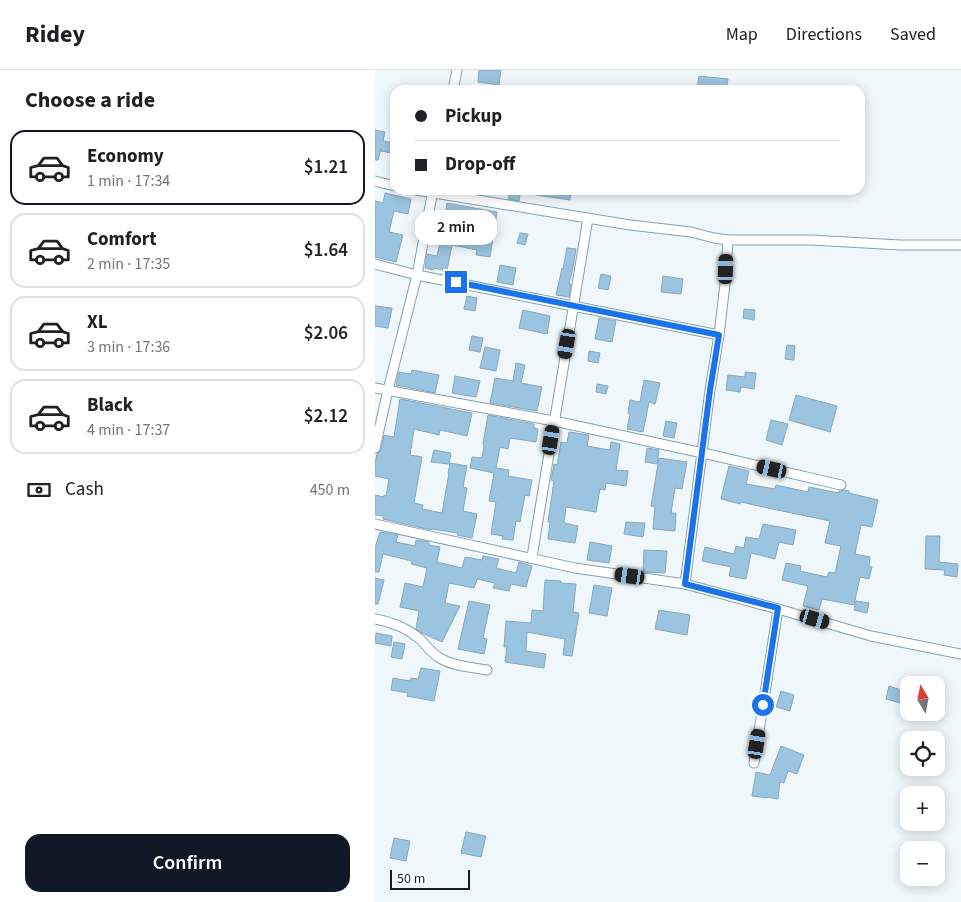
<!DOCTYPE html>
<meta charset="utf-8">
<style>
:root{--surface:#fff;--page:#f6f6f6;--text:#202124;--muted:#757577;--line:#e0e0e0;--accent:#111827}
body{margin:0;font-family:"Source Sans 3",sans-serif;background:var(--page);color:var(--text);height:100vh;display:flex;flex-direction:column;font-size:19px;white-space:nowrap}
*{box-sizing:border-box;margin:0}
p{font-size:16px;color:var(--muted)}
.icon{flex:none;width:28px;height:28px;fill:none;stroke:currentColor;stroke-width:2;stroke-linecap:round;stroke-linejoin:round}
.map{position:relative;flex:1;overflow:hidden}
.side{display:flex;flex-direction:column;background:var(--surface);width:375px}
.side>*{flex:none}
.top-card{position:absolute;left:15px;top:15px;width:475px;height:110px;border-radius:15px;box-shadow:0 2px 12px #0003;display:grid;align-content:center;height:110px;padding:0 25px;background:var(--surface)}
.needle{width:32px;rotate:350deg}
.buttons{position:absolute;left:525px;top:606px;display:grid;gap:10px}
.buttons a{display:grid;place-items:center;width:45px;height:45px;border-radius:10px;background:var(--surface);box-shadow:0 2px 12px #0003;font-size:25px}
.scale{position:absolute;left:15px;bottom:12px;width:80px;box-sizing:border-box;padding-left:5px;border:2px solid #121e26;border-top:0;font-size:14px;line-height:18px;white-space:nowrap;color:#121e26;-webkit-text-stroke:4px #fff;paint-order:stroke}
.end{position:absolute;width:22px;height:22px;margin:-11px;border:6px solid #1a73e8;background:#fff;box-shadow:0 0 0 2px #fff}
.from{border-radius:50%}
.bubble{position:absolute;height:35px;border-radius:15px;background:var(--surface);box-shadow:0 2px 12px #0003;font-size:16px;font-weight:600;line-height:35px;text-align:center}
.car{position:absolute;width:15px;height:30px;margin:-15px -8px;border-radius:6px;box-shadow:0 0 4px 1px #0007;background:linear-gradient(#222 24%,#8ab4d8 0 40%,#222 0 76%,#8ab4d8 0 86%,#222 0)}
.top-card b{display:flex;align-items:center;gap:18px;height:48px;font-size:19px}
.top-card b+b{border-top:1px solid var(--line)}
.top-card i{width:12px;height:12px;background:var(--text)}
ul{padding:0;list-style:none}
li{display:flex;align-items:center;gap:15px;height:75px;margin:0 10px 8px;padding:0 15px;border:2px solid var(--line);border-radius:15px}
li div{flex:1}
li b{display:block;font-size:19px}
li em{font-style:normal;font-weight:600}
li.on{border-color:var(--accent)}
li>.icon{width:45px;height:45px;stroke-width:1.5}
h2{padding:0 25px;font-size:22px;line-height:60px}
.pay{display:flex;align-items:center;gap:12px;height:55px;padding:0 25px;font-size:19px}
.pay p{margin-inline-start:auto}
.primary-button{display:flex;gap:10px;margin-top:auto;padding:10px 25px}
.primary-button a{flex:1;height:58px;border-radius:15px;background:var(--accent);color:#fff;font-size:20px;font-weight:600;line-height:58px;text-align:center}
header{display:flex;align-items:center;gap:30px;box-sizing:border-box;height:70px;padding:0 25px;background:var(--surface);border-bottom:1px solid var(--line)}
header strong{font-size:24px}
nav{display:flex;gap:28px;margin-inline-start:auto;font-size:18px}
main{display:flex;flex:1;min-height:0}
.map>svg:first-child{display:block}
</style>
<header>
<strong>Ridey</strong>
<nav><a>Map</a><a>Directions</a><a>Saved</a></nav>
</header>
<main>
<section class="side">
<h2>Choose a ride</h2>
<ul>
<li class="on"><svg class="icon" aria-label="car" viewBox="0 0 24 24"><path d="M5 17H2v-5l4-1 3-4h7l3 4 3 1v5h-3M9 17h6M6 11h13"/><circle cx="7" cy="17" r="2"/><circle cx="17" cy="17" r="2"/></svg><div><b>Economy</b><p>1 min · 17:34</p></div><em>$1.21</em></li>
<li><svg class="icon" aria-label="car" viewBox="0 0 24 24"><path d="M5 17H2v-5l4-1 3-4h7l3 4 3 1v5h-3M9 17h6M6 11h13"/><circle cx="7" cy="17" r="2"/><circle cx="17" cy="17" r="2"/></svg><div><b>Comfort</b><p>2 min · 17:35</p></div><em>$1.64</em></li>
<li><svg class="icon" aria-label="car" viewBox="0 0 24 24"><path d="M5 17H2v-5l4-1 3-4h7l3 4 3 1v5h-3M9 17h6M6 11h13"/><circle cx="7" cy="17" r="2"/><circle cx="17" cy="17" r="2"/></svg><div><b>XL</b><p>3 min · 17:36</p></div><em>$2.06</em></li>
<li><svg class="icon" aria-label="car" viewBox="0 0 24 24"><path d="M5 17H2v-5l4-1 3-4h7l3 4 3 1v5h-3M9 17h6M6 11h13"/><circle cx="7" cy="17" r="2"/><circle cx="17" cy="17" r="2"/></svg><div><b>Black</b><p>4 min · 17:37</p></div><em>$2.12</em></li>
</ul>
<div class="pay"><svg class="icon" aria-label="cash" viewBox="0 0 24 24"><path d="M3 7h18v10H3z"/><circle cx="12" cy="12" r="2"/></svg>Cash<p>450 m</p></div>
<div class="primary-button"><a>Confirm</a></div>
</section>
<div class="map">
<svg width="586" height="832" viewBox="0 0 586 832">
<rect width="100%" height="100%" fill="#f0f7fb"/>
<g fill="#9ac4df" stroke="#89a8bd">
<polygon points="104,0 126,0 124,15 103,12"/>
<polygon points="324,6 353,9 351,20 322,20"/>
<polygon points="0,60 10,62 8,71 19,73 16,83 6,81 6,79 3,90 0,90"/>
<polygon points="135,120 146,120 144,131 133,129"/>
<polygon points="161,120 196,120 195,130 161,125"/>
<polygon points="10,123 36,129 33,144 19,141 14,162 28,165 21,192 0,187 0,131 8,133"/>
<polygon points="72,133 122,142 115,187 101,185 102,180 77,175 72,201 59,198 58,200 50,198 52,184 62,186 68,158 58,156 60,144 70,146"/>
<polygon points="145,163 153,164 150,175 142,173"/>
<polygon points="192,178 201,179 198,198 194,214 196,214 194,227 181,225 187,198 188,199"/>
<polygon points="125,195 141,198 138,215 122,212"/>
<polygon points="226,204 236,206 233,220 223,218"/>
<polygon points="288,206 308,209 306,224 286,222"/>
<polygon points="92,226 102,228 100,241 89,239"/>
<polygon points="0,236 17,238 13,258 0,256"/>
<polygon points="369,239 380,240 379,250 368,248"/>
<polygon points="148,240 175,246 172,264 144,258"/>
<polygon points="224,248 241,251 237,272 220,269"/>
<polygon points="97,266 108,268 105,282 94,280"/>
<polygon points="412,275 420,276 419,290 410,289"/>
<polygon points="110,277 125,280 121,301 105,298"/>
<polygon points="214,281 225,283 223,293 213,291"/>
<polygon points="141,293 150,295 146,313 167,317 162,341 115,333 120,308 138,311"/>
<polygon points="37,300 64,305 60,323 21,315 24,302 36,304"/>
<polygon points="370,302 381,303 379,319 366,317 365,322 351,320 353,305 370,307"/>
<polygon points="80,306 105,311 101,327 77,323"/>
<polygon points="269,310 285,313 280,334 274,332 268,362 252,359 255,344 253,343 255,330 265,332"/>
<polygon points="222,314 233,316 231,324 221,322"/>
<polygon points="421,325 462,336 455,362 414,350"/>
<polygon points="25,329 97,343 92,366 65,360 64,365 39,359 35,385 47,387 39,433 48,435 47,439 67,443 74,403 73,403 75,393 92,396 88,417 92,418 88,441 102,444 97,468 82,465 83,463 57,459 56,460 8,449 8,446 0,445 0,425 9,427 9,425 11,426 14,409 0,406 0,393 2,384 6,380 9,365 19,367"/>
<polygon points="113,345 159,354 159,358 163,359 161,372 135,368 133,379 125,377 121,398 134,400 133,406 157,410 154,426 150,425 145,452 141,451 138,470 127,469 128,466 116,464 121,432 114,431 119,403 95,398 97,387 107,388 109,375 108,374"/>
<polygon points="396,350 413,354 407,375 391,370"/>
<polygon points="291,351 302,353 299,368 288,366"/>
<polygon points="194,362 214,365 212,376 235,380 236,372 245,374 241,400 253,401 251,416 231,413 230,420 225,419 221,442 191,437 189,453 203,456 200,473 173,469 175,452 173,452 179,411 176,410 179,394 182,395 186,372 192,373"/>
<polygon points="272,378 284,380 282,394 270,392"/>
<polygon points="59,380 76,383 74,394 56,392"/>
<polygon points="284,388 312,392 307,419 300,418 296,443 301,443 300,461 278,459 280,437 276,436"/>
<polygon points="354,396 374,401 371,414 400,419 401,415 433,422 434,417 464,423 464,421 469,420 474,421 474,423 503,430 497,457 486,455 480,484 495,487 494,496 497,497 494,509 485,507 479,535 447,529 444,540 428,536 433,516 407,510 411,493 426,496 425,501 452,507 454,502 460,503 466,476 450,473 455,451 388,437 366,432 365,434 346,429"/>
<polygon points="251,452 270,453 268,467 249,464"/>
<polygon points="388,454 421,460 418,475 404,472 400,489 376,483 371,509 354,506 356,497 327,491 330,477 359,484 361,476 369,478 371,467 384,469"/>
<polygon points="5,462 23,465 21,472 40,476 41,470 54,472 54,475 65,477 62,492 87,498 90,487 107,490 108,486 124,489 121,498 141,503 144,492 157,496 151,517 136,514 134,521 118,518 120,513 102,509 99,518 74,513 70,533 85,536 67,572 47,563 41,559 44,541 25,537 30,513 48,517 52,498 36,494 37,491 8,484 4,502 0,502 0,478"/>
<polygon points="551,466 565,466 564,492 583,494 582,507 569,505 570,500 550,499"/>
<polygon points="215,472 237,476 234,493 212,490"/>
<polygon points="269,480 292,481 290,503 268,502"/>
<polygon points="0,508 9,510 3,534 0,534"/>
<polygon points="170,510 186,511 186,513 201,514 198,542 204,543 197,586 188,585 190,569 152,562 151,581 171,584 169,598 130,592 132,577 129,577 131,551 156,553 157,540 168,541"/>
<polygon points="219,515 237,518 232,546 214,543"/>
<polygon points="94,531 115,535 108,568 112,569 109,584 83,579"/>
<polygon points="481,531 494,533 492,543 479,540"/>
<polygon points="284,540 315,545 312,565 280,559"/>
<polygon points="1,563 17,566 16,576 0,573"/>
<polygon points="19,572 30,574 27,589 16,587"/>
<polygon points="46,598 65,601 59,631 32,626 33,623 16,620 18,608 35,611 36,608 43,609"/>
<polygon points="514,616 532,622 529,634 511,629"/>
<polygon points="406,621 419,625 415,641 401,637"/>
<polygon points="406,676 429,685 422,704 413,701 409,713 405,712 403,729 392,727 392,728 377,726 381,702 395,705"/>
<polygon points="91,762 111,766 106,787 86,783"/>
<polygon points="19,768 35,771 31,791 15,788"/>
</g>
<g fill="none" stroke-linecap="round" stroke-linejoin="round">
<g stroke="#82a1b6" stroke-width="11">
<g id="street">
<polyline points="78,20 82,0"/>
<polyline points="0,111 20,116"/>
<polyline points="41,120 255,155 316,162 339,168 353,170 350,214 344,265 335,320 310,514"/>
<polyline points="353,170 436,170 525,175 586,175"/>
<polyline points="0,194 42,205 344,265"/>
<polyline points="0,318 179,351 328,383 466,415"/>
<polyline points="0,378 13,320 42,205 58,120"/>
<polyline points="0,454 200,498 310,514 403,539 496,566 586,584"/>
<polyline points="157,487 213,148"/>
<path d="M0,549C18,552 32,558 46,570C51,576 56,582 63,587C77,596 95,597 112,600"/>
<polyline points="379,693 403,539"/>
</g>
</g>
<use href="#street" stroke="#fff" stroke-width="9"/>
</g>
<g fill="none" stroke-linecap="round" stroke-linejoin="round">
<polyline stroke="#1a73e8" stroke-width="6" points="81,212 344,265 335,320 310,514 403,538 388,635"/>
</g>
</svg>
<div class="buttons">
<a><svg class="needle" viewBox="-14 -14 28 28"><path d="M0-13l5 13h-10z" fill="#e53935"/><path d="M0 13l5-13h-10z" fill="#757577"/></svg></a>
<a><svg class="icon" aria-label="locate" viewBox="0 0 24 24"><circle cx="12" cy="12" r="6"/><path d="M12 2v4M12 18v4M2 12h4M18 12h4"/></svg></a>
<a>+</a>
<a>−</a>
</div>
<div class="scale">50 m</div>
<i class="end from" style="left:388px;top:635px"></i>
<i class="end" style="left:81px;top:212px"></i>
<div class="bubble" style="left:40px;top:140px;width:82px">2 min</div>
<i class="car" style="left:351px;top:199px;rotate:2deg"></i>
<i class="car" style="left:192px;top:274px;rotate:190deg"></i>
<i class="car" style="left:176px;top:370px;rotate:9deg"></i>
<i class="car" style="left:397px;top:399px;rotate:283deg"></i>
<i class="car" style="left:255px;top:506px;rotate:278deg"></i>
<i class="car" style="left:440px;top:549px;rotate:106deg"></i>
<i class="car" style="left:382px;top:674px;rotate:9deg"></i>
<div class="top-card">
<b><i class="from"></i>Pickup</b>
<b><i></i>Drop-off</b>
</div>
</div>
</main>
